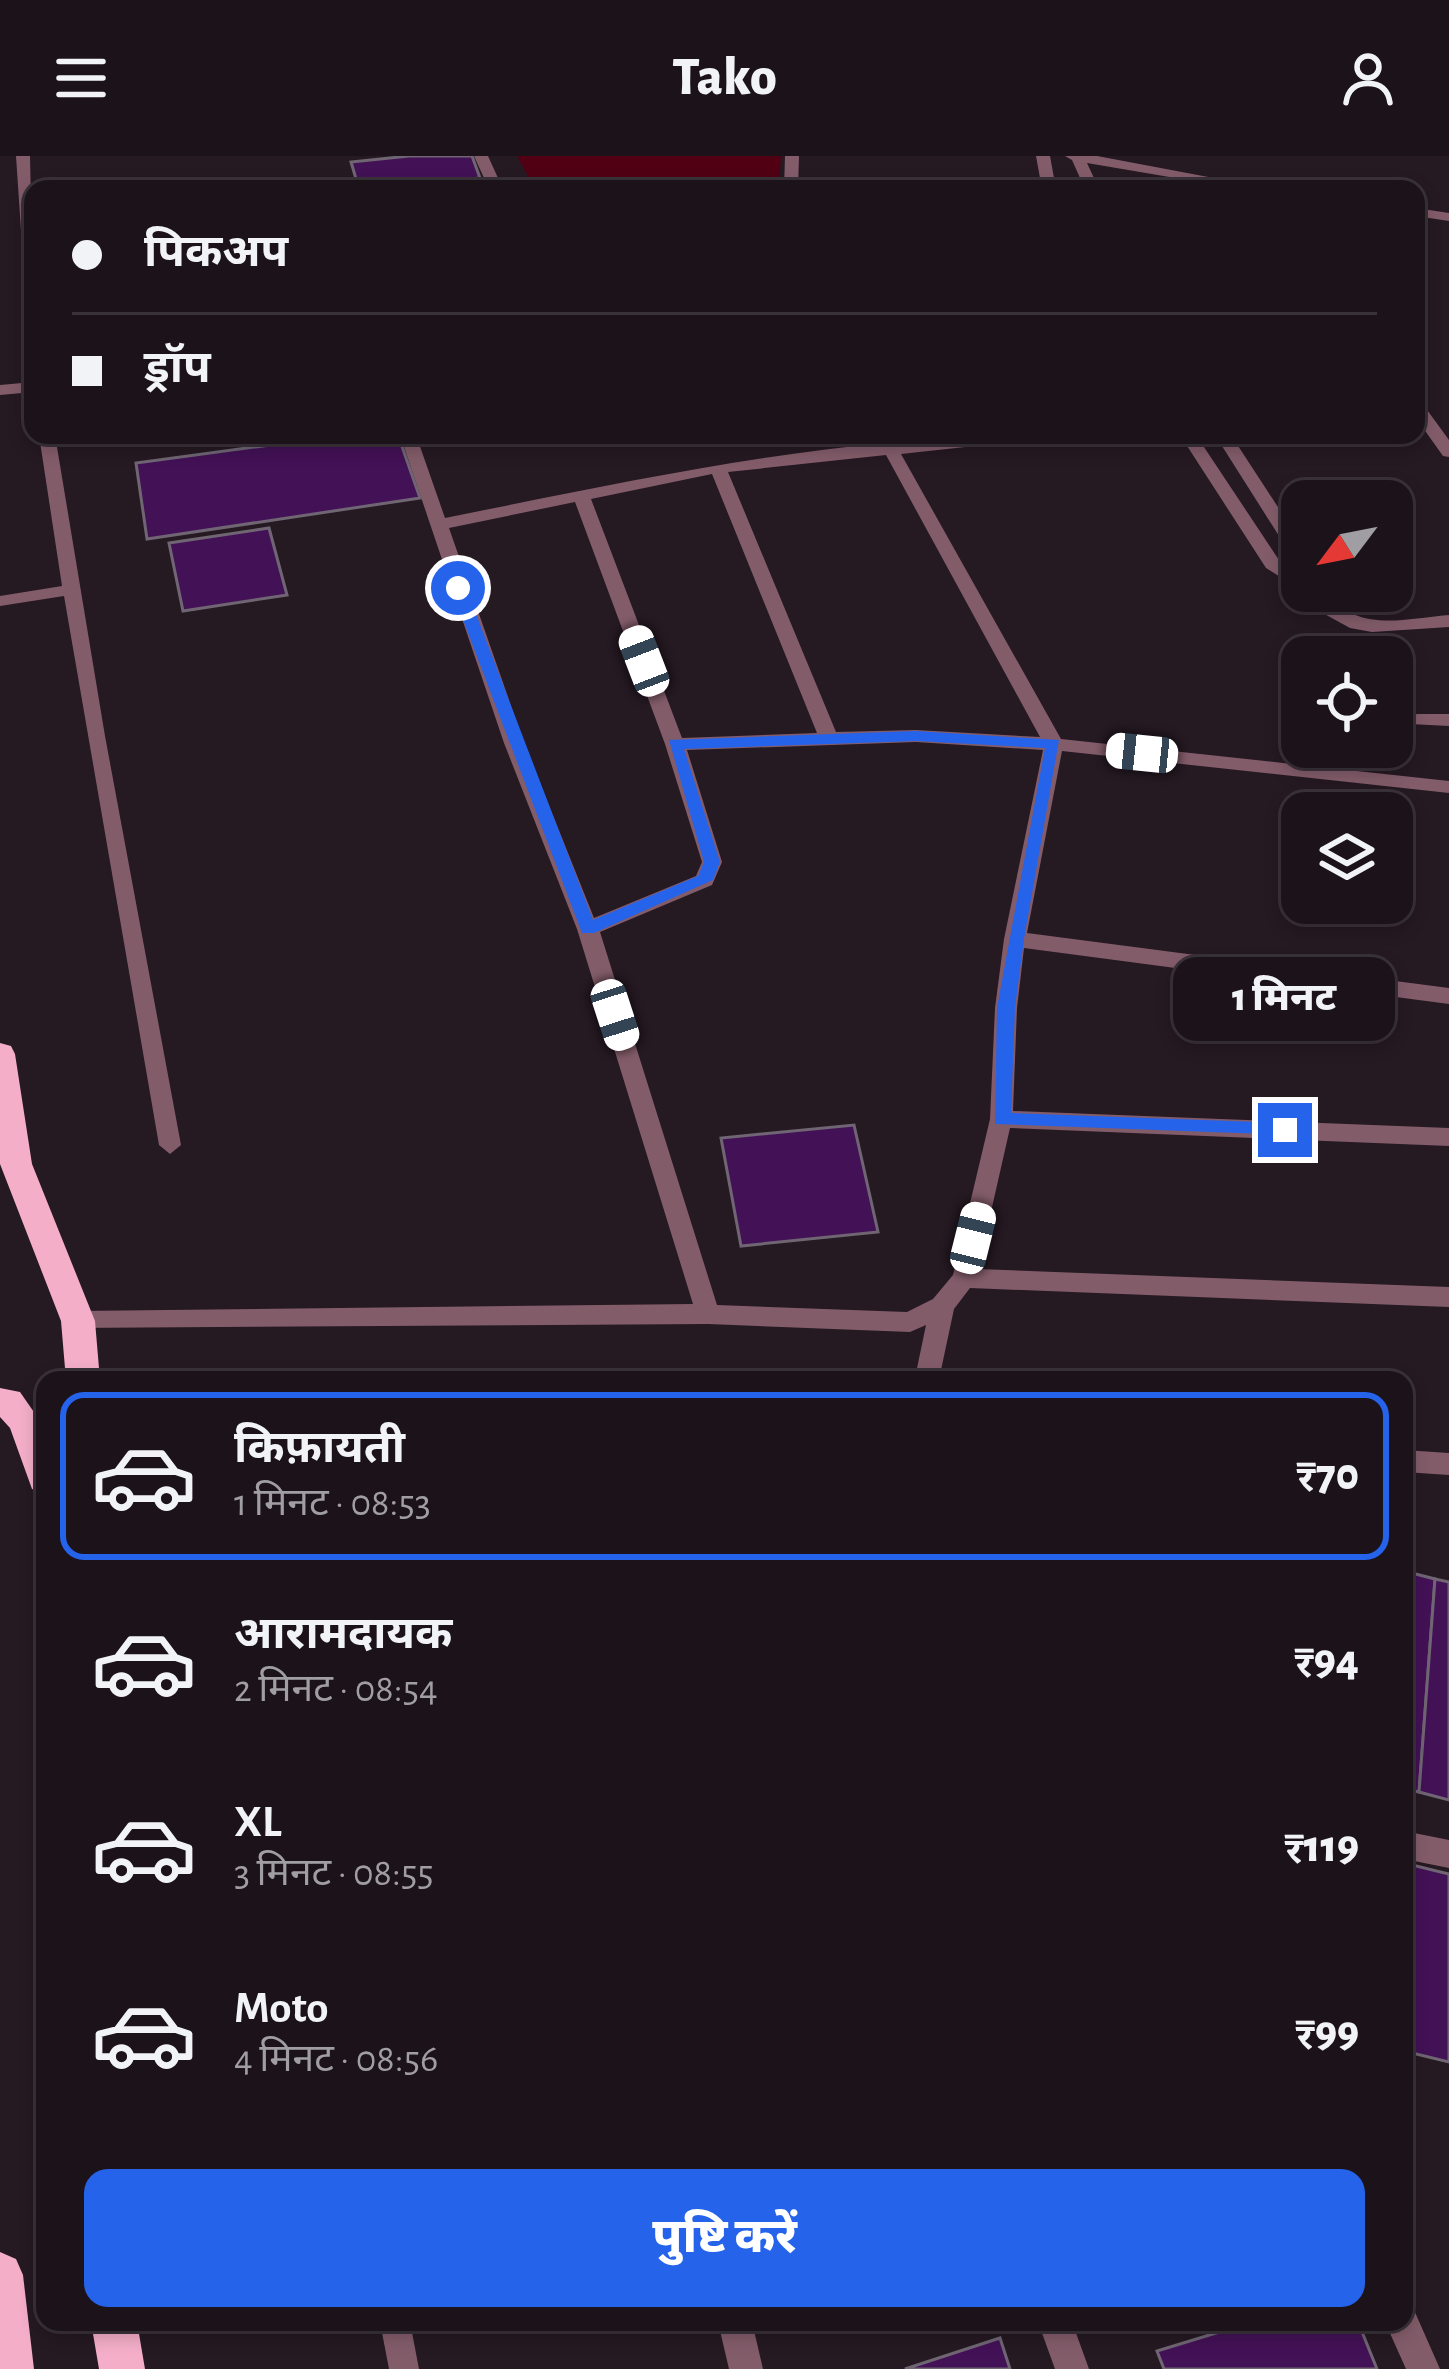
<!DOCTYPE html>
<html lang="hi">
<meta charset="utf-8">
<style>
:root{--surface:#1c131a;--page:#251c23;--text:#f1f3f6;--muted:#a09ea2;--line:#3a3239;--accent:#2563eb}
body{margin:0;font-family:"Alegreya Sans","Noto Sans Devanagari",sans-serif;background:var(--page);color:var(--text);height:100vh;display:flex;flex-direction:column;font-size:45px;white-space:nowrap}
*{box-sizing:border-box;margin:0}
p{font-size:39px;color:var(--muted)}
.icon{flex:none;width:66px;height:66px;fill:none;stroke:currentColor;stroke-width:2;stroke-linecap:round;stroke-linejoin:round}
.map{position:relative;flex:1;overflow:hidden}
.details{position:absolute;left:36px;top:1215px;width:1377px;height:960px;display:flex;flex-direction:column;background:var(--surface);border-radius:24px;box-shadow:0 6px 18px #0003,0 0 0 3px var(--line)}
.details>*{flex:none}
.guide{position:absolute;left:24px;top:24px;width:1401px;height:264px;border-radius:24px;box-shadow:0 6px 18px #0003,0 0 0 3px var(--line);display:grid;align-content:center;height:264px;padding:0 48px;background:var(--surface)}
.needle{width:78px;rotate:238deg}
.controls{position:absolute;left:1281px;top:324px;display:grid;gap:24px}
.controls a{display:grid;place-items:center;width:132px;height:132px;border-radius:24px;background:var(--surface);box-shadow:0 6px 18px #0003,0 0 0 3px var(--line);font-size:60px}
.end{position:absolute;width:54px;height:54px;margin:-27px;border:15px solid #2563eb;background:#fff;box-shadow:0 0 0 6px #fff}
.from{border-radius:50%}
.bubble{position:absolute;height:84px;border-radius:24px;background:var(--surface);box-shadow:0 6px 18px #0003,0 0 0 3px var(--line);font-size:39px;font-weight:800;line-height:84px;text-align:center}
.car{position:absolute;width:36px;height:72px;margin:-36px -18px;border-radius:15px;box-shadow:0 0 9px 3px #0007;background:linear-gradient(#fff 24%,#345 0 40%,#fff 0 76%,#345 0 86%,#fff 0)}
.guide b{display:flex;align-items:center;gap:42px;height:114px;font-size:45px}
.guide b+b{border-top:3px solid var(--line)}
.guide i{width:30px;height:30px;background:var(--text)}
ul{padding:21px 0 0;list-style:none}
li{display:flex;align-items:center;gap:36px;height:168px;margin:0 24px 18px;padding:0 24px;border:6px solid transparent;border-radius:24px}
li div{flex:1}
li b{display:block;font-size:45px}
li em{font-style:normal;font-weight:800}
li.selected{border-color:var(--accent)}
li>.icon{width:108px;height:108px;stroke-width:1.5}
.button{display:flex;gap:24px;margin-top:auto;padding:24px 48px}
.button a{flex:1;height:138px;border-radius:24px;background:var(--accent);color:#fff;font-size:48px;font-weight:800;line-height:138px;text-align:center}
header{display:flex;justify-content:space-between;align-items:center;height:156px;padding:0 48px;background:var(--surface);font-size:54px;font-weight:800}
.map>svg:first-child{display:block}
</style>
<header><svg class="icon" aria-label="menu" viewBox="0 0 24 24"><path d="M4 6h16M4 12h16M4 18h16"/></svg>Tako<svg class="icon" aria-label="person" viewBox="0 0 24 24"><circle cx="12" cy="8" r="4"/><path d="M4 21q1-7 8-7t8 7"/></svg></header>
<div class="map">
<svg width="1449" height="2213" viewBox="0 0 1449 2213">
<rect width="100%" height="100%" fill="#251922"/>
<polygon fill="#510014" points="517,0 781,0 779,33 535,33"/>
<g fill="#431156" stroke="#6f6573" stroke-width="3">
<polygon points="409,0 472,0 480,22 359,33 351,6"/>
<polygon points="344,279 398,279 420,342 147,383 136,307"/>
<polygon points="269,372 287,439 183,455 169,387"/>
<polygon points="854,969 878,1076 741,1090 721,982"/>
<polygon points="1404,1415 1435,1423 1419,1636 1404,1633"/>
<polygon points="1435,1423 1449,1426 1449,1644 1419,1636"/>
<polygon points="1404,1707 1449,1718 1449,1906 1404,1895"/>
<polygon points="1252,2166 1358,2166 1377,2213 1164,2213 1157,2195"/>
<polygon points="1000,2182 1010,2213 905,2213"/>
</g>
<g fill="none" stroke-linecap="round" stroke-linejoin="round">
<polygon fill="#835c6a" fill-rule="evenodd" points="380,2166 410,2166 419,2213 389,2213"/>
<g fill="#835c6a" fill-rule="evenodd">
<polygon points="16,0 30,0 33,139 25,134"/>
<polygon points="474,0 488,0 503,33 489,33"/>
<polygon points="785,0 799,0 798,33 784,33"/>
<polygon points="1036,0 1050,0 1056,33 1042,33"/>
<polygon points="1065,0 1097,0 1272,33 1240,33 1087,7 1099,33 1085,33 1072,4"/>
<polygon points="1416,52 1449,57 1449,65 1416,60"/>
<polygon points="33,226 33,236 0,239 0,229"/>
<polygon points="1416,245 1422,247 1449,284 1449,301 1443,300 1416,262"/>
<polygon points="39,279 55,279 105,580 181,989 170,998 159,989 64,440 0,450 0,440 62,430"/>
<path d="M400,279H416L445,362C640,323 837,279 1038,279L1030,284L901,298L1061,583L1449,625V637L1062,595L1027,777L1449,832V848L1024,792L1017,852L1013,955L1449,972V990L1010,972L978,1113L1449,1131V1151L970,1132L954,1153L941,1214L948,1224H919L916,1217L926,1169L910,1176L708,1168L69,1172L66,1165L69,1158L78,1155L693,1148L577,773L504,587ZM886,299L1040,581L916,574L836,576L728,316ZM712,318L817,577L682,582L591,343ZM575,346L665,588L702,706L696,720L594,762L524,587L449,372ZM916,586L1043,594L1004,783L995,852L990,963L953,1119L933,1143L907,1156L717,1149L600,776L712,729L722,706L687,594Z"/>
<path d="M1180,279H1196L1279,404L1302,421V435H1319C1361,476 1396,464 1449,459V471L1372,476L1350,472L1319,455L1301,434L1266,412Z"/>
<polygon points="1215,279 1231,279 1302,388 1302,407 1293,402"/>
<polygon points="1417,558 1449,558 1449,570 1410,568 1410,560"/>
<polygon points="1404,1294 1449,1297 1449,1319 1404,1316"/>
<polygon points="1404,1675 1449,1684 1449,1712 1404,1703"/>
<polygon points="1404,2150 1414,2154 1440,2213 1406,2213 1385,2166 1404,2166"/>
<polygon points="718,2166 752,2166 763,2213 729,2213"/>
<polygon points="1038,2166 1072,2166 1089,2213 1055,2213"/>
</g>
<g fill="#f4aec8" fill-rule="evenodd">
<polygon points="0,887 11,890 15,898 32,1008 95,1165 100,1224 66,1224 61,1165 0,1008"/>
<polygon points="0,1232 20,1236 45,1272 45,1337 32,1333 10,1272 0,1261"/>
<polygon points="0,2096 16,2103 23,2119 34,2213 0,2213"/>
<polygon points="91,2166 137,2166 145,2213 99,2213"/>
</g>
</g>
<polygon fill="#2563eb" points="458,428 466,432 593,764 698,720 704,706 669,584 916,575 1059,584 1024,783 1015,852 1011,957 1285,967 1291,969 1291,979 995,968 997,852 1045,592 916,585 684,593 720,706 713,724 594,777 582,777 451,432"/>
</svg>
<div class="controls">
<a><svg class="needle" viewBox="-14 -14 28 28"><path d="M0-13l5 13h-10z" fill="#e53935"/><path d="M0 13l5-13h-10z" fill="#a09ea2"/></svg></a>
<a><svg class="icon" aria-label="locate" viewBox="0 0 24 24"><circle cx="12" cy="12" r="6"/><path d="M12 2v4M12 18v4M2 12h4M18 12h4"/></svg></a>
<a><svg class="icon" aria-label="layers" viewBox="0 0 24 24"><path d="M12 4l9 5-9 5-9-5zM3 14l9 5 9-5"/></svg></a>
</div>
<i class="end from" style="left:458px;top:432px"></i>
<i class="end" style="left:1285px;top:974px"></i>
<div class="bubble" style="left:1173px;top:801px;width:222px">1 मिनट</div>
<i class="car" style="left:644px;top:505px;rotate:339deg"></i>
<i class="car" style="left:1142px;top:597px;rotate:276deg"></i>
<i class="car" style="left:615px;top:859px;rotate:162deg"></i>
<i class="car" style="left:973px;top:1082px;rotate:14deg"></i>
<div class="guide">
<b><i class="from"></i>पिकअप</b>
<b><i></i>ड्रॉप</b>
</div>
<section class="details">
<ul>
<li class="selected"><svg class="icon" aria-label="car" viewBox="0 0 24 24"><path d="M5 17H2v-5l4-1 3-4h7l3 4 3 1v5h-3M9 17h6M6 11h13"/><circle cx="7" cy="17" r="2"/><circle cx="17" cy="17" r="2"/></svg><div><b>किफ़ायती</b><p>1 मिनट · 08:53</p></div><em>₹70</em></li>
<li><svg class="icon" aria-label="car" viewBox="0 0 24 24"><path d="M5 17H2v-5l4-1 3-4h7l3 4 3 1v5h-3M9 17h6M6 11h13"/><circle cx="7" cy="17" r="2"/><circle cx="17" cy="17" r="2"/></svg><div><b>आरामदायक</b><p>2 मिनट · 08:54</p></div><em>₹94</em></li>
<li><svg class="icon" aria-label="car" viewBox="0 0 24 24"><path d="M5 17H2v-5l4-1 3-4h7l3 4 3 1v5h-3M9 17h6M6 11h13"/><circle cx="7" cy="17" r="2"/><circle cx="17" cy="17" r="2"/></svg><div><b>XL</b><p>3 मिनट · 08:55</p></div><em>₹119</em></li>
<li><svg class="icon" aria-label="car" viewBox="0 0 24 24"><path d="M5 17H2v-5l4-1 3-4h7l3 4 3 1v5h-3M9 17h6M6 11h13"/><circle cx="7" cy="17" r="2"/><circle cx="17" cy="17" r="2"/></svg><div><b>Moto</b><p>4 मिनट · 08:56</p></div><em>₹99</em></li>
</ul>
<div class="button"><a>पुष्टि करें</a></div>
</section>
</div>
